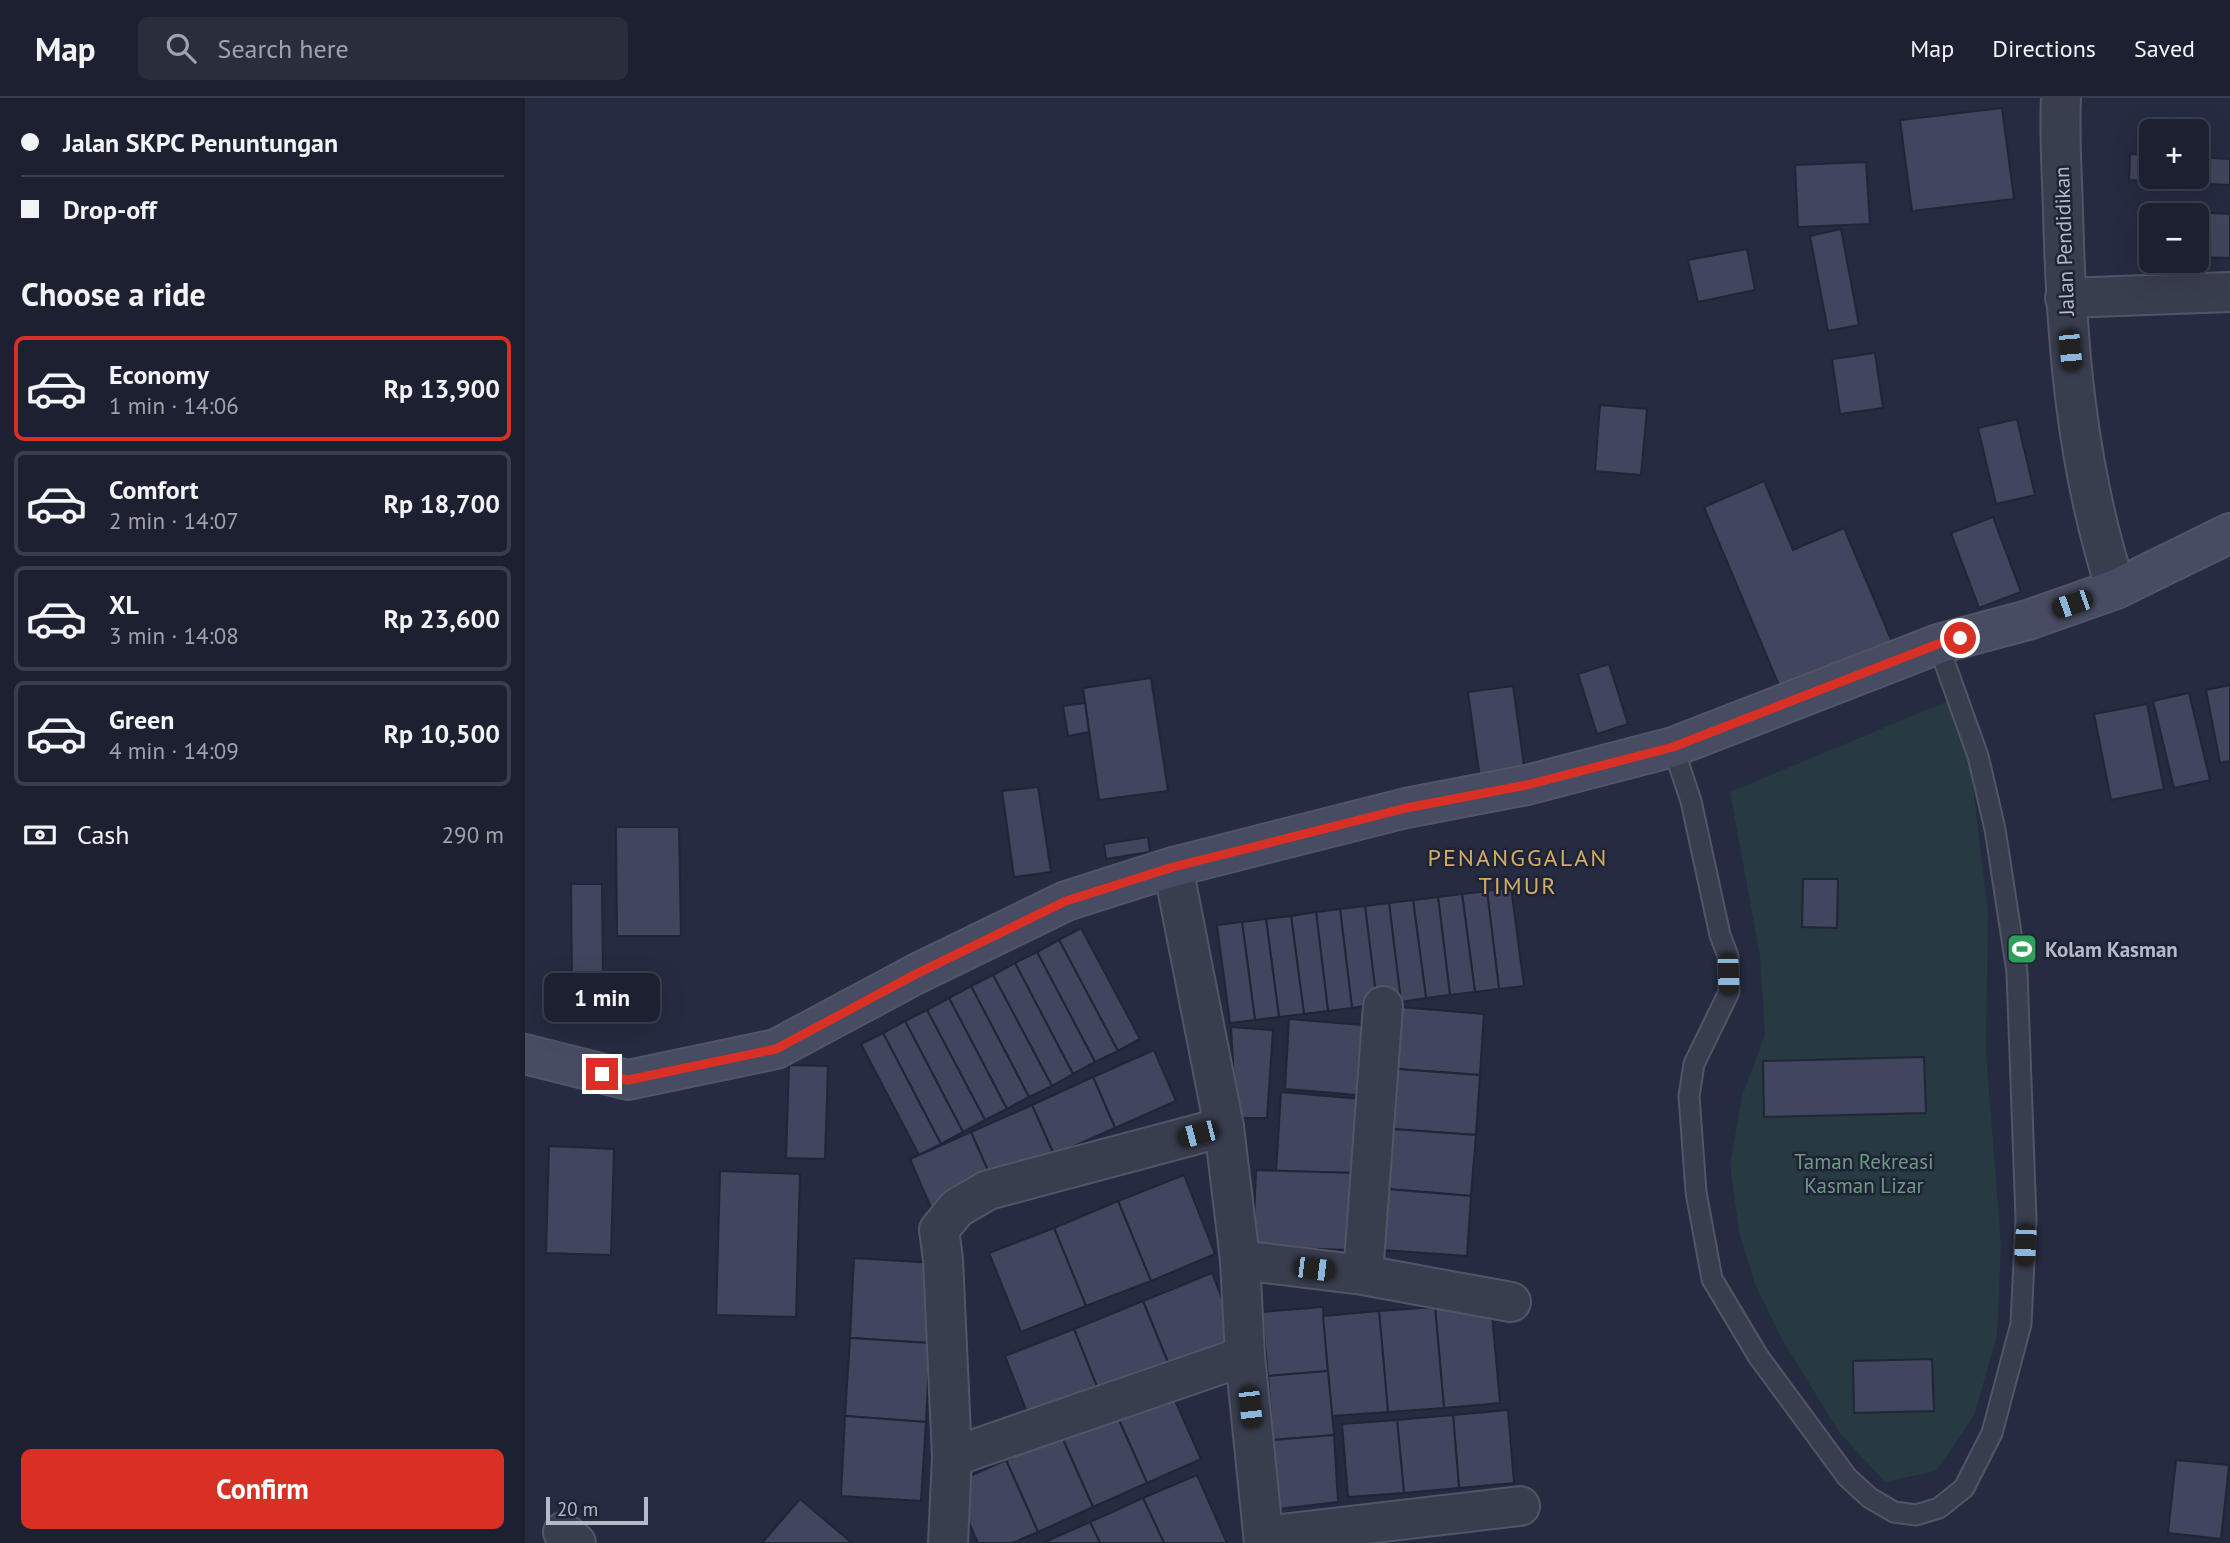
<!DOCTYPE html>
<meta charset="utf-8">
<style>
:root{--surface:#1c2030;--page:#292d3c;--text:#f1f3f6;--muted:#a0a3ab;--line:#3a3e4c;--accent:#d93025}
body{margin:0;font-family:"PT Sans",sans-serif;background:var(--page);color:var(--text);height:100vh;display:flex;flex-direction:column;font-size:26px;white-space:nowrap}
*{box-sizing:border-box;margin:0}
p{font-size:23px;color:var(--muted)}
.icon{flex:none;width:38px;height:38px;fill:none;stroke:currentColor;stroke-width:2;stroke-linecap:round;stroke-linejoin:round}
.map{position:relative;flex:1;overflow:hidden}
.details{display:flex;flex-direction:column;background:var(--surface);width:525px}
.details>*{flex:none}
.top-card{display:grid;align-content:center;height:154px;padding:0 21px;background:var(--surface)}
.controls{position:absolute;left:1614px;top:21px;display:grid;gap:14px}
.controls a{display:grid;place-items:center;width:70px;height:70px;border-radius:10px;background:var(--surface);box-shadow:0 7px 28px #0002,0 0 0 2px var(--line);font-size:35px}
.scale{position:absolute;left:21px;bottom:18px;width:102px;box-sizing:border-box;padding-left:7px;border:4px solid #b5baca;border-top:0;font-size:19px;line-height:24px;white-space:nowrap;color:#b5baca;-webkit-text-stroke:5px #1e2335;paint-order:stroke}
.end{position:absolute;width:32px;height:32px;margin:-16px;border:9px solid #d93025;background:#fff;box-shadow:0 0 0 4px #fff}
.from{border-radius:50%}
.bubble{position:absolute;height:49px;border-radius:10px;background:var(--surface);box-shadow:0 7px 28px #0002,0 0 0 2px var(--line);font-size:23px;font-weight:800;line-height:49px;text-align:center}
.car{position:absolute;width:21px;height:42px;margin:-21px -10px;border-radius:9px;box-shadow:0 0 5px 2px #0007;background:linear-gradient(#222 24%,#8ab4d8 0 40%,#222 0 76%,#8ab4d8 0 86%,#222 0)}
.top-card b{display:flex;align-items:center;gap:24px;height:66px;font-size:26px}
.top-card b+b{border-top:2px solid var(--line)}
.top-card i{width:18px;height:18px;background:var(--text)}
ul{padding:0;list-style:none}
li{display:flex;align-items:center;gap:21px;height:105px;margin:0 14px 10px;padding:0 7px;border:4px solid var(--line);border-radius:10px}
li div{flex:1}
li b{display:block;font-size:26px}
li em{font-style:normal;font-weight:800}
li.on{border-color:var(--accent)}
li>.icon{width:63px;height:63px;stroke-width:1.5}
h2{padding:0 21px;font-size:32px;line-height:84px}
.pay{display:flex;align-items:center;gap:18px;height:77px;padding:0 21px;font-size:26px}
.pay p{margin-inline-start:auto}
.cta{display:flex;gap:14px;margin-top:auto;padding:14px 21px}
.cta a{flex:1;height:80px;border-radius:10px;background:var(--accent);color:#fff;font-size:28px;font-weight:800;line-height:80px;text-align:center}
header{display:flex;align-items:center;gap:42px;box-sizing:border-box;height:98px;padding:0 35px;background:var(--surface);border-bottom:2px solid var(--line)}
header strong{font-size:33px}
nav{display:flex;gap:38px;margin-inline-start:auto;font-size:24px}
.search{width:490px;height:63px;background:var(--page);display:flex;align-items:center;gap:18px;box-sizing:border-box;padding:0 24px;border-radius:10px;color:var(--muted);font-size:26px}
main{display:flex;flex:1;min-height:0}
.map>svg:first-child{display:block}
</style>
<header>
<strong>Map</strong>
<div class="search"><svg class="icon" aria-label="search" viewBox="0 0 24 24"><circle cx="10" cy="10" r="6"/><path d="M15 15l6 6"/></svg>Search here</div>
<nav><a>Map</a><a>Directions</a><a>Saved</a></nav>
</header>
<main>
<section class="details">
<div class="top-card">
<b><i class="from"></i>Jalan SKPC Penuntungan</b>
<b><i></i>Drop-off</b>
</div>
<h2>Choose a ride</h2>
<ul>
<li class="on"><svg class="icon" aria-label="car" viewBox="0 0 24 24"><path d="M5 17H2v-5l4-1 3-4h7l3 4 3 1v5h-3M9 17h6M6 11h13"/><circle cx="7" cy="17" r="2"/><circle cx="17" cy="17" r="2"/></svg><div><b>Economy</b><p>1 min · 14:06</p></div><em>Rp 13,900</em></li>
<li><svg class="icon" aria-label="car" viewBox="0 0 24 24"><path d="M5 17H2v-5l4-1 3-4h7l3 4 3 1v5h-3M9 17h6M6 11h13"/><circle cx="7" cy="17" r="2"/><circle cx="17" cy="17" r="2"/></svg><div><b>Comfort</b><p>2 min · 14:07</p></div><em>Rp 18,700</em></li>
<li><svg class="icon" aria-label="car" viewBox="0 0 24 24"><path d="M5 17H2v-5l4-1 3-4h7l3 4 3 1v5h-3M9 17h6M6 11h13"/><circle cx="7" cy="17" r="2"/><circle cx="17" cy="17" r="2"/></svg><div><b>XL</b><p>3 min · 14:08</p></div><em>Rp 23,600</em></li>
<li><svg class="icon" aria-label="car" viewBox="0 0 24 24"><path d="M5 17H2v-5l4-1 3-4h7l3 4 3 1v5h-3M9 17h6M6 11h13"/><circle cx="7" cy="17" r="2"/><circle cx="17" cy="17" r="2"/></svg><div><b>Green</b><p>4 min · 14:09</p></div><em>Rp 10,500</em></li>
</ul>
<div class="pay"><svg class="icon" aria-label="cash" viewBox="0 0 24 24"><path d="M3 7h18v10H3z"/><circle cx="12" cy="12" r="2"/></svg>Cash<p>290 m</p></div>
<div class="cta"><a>Confirm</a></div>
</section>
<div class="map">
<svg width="1705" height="1445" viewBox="0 0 1705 1445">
<rect width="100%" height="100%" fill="#252b40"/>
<polygon fill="#273941" points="1437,597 1463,814 1461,955 1476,1146 1472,1238 1449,1318 1411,1373 1360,1384 1314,1334 1255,1238 1230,1186 1214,1134 1205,1067 1217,998 1240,937 1235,858 1205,694"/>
<g fill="#3f465d" stroke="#202537" stroke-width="2">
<polygon points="1477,10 1489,101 1387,113 1375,22"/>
<polygon points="1605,56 1626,57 1626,79 1671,79 1671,59 1705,61 1705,87 1604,82"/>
<polygon points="1341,64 1345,126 1273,129 1270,67"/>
<polygon points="1628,112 1705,116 1705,160 1671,159 1671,117 1628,117"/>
<polygon points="1316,131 1334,227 1303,233 1285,138"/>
<polygon points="1222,151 1230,192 1173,204 1163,162"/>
<polygon points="1350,255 1358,310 1315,316 1307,261"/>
<polygon points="1075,307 1122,311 1116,377 1070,373"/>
<polygon points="1492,321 1510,397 1471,406 1453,330"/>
<polygon points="1239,383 1268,452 1319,430 1368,546 1256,592 1179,409"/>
<polygon points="1468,419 1496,494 1454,510 1426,435"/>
<polygon points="1084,566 1103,626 1072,636 1053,576"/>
<polygon points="626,580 643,693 574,702 558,590"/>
<polygon points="1705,587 1705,663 1695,665 1681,592"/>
<polygon points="988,588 1001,682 956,688 943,594"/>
<polygon points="1664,595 1685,682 1649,690 1628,603"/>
<polygon points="560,605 564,634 543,638 538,608"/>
<polygon points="1622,606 1639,691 1586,702 1569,616"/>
<polygon points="513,689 526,774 489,779 477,693"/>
<polygon points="91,729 154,729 156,838 92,838"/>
<polygon points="623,739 625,754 581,761 579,746"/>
<polygon points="1278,781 1313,781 1312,830 1277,829"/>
<polygon points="46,786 77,786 78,882 47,882"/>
<polygon points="986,789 999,888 974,891 962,793"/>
<polygon points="962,793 974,891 950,894 937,796"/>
<polygon points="937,796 950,894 925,897 913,799"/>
<polygon points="913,799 925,897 901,900 888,802"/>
<polygon points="888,802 901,900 876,904 864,805"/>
<polygon points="864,805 876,904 852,906 840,808"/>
<polygon points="840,808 852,906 827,910 815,811"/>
<polygon points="815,811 827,910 803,913 791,814"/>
<polygon points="791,814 803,913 779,916 766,818"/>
<polygon points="766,818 779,916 754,919 741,821"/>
<polygon points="741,821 754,919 730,922 717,824"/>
<polygon points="717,824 730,922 705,925 692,827"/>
<polygon points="556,830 615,941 593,953 534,842"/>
<polygon points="534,842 593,953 570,964 512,854"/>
<polygon points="512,854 570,964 548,976 490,865"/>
<polygon points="490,865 548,976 527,988 468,877"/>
<polygon points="468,877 527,988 504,999 446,888"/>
<polygon points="446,888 504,999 482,1011 424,900"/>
<polygon points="424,900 482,1011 460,1022 402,912"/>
<polygon points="875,909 959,916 955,977 871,971"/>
<polygon points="402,912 460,1022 438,1034 380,923"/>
<polygon points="764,921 838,927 832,997 760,991"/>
<polygon points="380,923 438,1034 416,1046 358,935"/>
<polygon points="706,929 748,932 742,1020 711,1020"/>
<polygon points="358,935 416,1046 394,1057 336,946"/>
<polygon points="629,952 651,1003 590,1030 568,979"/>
<polygon points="1399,959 1401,1015 1239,1019 1238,963"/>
<polygon points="264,967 303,968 300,1061 261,1060"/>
<polygon points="871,971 955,977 951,1037 867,1031"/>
<polygon points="568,979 590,1030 529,1057 507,1007"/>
<polygon points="756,994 836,1001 829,1075 751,1073"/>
<polygon points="507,1007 529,1057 468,1084 446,1034"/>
<polygon points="867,1031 951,1037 946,1098 862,1091"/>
<polygon points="446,1034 468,1084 407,1112 385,1061"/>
<polygon points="24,1048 89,1051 86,1157 21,1155"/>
<polygon points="731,1072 829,1075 827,1152 728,1149"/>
<polygon points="195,1073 275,1076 271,1219 191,1217"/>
<polygon points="659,1077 690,1156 626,1183 593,1103"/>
<polygon points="862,1091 946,1098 942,1158 858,1152"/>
<polygon points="593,1103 626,1183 561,1208 529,1130"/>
<polygon points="529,1130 561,1208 496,1234 464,1155"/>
<polygon points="329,1160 410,1165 405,1245 325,1240"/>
<polygon points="687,1175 712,1239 644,1267 618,1203"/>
<polygon points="618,1203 644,1267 574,1294 549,1231"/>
<polygon points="966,1205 975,1305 919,1310 910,1209"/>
<polygon points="798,1209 803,1273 743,1278 737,1214"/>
<polygon points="910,1209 919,1310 863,1314 854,1213"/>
<polygon points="854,1213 863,1314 807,1318 798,1218"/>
<polygon points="549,1231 574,1294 505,1322 480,1258"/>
<polygon points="325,1240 405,1245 401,1324 320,1318"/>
<polygon points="1407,1261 1409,1313 1329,1315 1328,1263"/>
<polygon points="803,1273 809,1337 748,1342 743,1278"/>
<polygon points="644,1289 676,1361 622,1385 590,1313"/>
<polygon points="983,1312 989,1385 934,1390 928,1317"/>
<polygon points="590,1313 622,1385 568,1409 536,1337"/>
<polygon points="928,1317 934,1390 879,1395 872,1322"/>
<polygon points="320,1318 401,1324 396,1403 316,1398"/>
<polygon points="872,1322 879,1395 823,1399 817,1326"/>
<polygon points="536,1337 568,1409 513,1434 481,1362"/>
<polygon points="809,1337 813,1404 753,1411 748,1342"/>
<polygon points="481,1362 513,1434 487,1445 453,1445 427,1386"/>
<polygon points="1651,1362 1704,1367 1696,1441 1643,1435"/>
<polygon points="672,1377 702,1445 639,1445 618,1400"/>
<polygon points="618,1400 639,1445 575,1445 565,1424"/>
<polygon points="275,1401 327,1445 237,1445"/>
<polygon points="565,1424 575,1445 518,1445"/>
</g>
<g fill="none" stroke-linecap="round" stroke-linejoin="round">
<g stroke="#515667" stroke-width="23">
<polyline id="lane" points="1148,649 1166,703 1195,837 1203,858 1204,894 1169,966 1164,998 1171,1094 1187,1181 1233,1258 1322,1379 1345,1400 1369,1414 1391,1417 1414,1410 1439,1390 1467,1335 1496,1226 1501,1121 1492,874 1470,731 1453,658 1413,546"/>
</g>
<g stroke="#515667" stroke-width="42">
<g id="street">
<path d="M1536,0C1534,37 1537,75 1538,112C1541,240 1551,368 1591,491"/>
<polyline points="1540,200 1705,194"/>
<polyline points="648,769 699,1029 715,1162 720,1258 739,1445"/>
<polyline points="715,1162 838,1177 986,1204"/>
<polyline points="838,1177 858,908"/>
<polyline points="427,1359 720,1258"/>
<polyline points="38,1434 51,1445"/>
<polyline points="739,1438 995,1408"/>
<polyline points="423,1445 427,1359 418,1161 414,1132 432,1110 463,1092 699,1029"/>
</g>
</g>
<g stroke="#515667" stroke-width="42">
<polyline id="secondary" points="0,956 103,982 251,951 391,876 541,803 648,769 881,710 1002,687 1148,649 1413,546 1503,522 1591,491 1705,435"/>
</g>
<use href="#lane" stroke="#393e4f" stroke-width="19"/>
<use href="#street" stroke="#393e4f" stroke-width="38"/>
<use href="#secondary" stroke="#474c62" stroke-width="38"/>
</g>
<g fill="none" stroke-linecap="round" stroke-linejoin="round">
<polyline stroke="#d93025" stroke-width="9" points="77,976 103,982 251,951 391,876 541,803 648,769 736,747 881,710 1002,687 1148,649 1413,546 1435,540"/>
</g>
<defs>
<g id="stadium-square" transform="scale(1.575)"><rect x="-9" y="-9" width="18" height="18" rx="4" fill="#2e9e5b" stroke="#1e2335"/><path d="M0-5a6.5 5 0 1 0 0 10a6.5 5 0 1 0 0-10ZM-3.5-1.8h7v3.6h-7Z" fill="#fff"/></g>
</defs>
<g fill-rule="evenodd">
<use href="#stadium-square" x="1497" y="851"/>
</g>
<g text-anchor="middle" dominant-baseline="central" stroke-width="5" stroke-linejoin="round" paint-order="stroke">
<g font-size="21" fill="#b5baca" stroke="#1e2335">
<text transform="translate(1539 143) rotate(-92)">Jalan Pendidikan</text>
</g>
<g font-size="21" font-weight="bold" fill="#b5baca" stroke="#1e2335" text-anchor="start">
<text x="1520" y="851">Kolam Kasman</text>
</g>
<g font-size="21" fill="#6c9b80" stroke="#1e2335">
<text x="1339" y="1063">Taman Rekreasi<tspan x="1339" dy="24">Kasman Lizar</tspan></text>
</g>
<g font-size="24" letter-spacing="2" fill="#d6ab65" stroke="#1e2335">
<text x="993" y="759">PENANGGALAN<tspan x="993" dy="28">TIMUR</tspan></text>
</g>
</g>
</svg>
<div class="controls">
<a>+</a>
<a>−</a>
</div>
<div class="scale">20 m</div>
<i class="end from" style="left:1435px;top:540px"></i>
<i class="end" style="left:77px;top:976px"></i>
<div class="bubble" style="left:19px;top:875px;width:116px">1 min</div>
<i class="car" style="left:1545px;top:252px;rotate:175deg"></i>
<i class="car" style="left:1547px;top:506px;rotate:251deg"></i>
<i class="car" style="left:1203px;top:876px;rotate:178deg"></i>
<i class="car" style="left:673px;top:1036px;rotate:255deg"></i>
<i class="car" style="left:1500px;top:1147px;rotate:183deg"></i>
<i class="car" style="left:789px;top:1171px;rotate:97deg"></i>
<i class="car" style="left:725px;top:1309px;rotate:174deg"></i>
</div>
</main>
